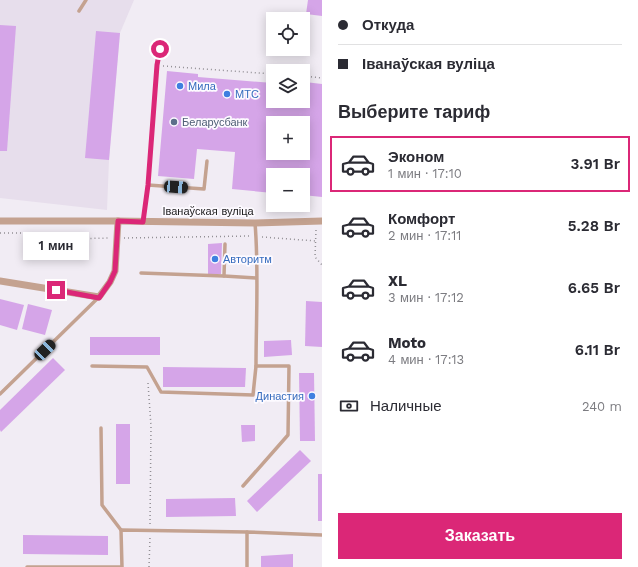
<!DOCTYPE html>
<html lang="ru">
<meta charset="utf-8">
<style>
:root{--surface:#fff;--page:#f7f7f7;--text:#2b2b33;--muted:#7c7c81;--line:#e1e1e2;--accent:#db2777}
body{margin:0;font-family:"Work Sans",sans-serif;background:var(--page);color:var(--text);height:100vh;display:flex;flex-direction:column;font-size:15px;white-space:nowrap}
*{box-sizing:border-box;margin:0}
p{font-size:13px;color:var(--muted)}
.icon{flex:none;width:22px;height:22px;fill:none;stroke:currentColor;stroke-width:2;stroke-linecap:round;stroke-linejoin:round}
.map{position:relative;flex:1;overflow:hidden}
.sheet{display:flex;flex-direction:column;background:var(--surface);width:316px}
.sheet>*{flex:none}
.top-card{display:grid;align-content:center;height:88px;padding:0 16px;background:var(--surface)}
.fabs{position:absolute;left:266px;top:12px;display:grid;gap:8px}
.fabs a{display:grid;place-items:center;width:44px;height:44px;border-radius:0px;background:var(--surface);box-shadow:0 2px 10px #0003;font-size:20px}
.end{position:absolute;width:18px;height:18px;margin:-9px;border:5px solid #db2777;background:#fff;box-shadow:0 0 0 2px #fff}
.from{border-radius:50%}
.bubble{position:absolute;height:28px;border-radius:0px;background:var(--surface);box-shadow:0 2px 10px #0003;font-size:13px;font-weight:600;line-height:28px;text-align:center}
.car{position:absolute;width:12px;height:24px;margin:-12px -6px;border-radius:5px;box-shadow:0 0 3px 1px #0007;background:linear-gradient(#222 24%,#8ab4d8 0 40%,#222 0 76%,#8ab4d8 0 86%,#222 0)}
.top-card b{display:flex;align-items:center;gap:14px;height:38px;font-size:15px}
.top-card b+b{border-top:1px solid var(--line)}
.top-card i{width:10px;height:10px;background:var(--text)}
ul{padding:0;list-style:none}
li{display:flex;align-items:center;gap:12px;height:56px;margin:0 8px 6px;padding:0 8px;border:2px solid transparent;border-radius:0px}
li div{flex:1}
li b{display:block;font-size:15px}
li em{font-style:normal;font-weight:600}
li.current{border-color:var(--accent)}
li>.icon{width:36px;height:36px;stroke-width:1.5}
h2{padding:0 16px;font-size:18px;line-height:48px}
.pay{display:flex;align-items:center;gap:10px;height:44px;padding:0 16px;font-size:15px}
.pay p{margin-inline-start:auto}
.button{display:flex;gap:8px;margin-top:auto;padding:8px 16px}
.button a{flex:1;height:46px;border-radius:0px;background:var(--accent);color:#fff;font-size:16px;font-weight:600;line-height:46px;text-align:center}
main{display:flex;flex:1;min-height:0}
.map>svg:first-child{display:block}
</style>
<main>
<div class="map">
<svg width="322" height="567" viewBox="0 0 322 567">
<rect width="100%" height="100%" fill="#f1ecf4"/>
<polygon fill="#e7deec" points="0,0 134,0 120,33 109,160 107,210 0,198"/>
<g fill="#d5a5e8" fill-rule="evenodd">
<polygon points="308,0 322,0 322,16 306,14"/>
<polygon points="0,25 16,26 7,151 0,151"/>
<polygon points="96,31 120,33 109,160 85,158"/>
<path d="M167,71L198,74V77L273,83V101H303V86H305V82L322,84V197L303,195V175H273V193L232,189L235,152L197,149L194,179L158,176ZM273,123H303V153H273Z"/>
<polygon points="222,243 221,274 208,274 208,244"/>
<polygon points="0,299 24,305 17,330 0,325"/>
<polygon points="306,301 322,302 322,347 305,346"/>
<polygon points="28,304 52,310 45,335 22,329"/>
<rect x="90" y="337" width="70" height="18"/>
<polygon points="291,340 292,355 264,357 264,341"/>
<polygon points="53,358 65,370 1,432 0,430 0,410"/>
<polygon points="163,367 246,368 245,387 163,387"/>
<polygon points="299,373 314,373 315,441 300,441"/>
<rect x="116" y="424" width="14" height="60"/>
<polygon points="241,425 255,425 255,441 242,442"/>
<polygon points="300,450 311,461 257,512 247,501"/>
<rect x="318" y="474" width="4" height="47"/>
<polygon points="235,498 236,516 166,517 166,499"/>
<polygon points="23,535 108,536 108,555 23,554"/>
<polygon points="293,554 293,567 261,567 261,556"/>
</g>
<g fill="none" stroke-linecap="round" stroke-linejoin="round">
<g stroke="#928f94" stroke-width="1.5" stroke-dasharray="1 3" stroke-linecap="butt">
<polyline points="163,66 273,74"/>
<polyline points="303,76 322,78"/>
<polyline points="316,230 315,257 322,265"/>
<polyline points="0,233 55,233 66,239 110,238"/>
<polyline points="262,237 316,241"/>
<polyline points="124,238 250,236"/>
<polyline points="148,383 151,426 150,525"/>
<polyline points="149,567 150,537"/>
</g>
<g stroke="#c4a290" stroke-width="3.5">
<polyline points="79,11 86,0"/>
<polyline points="148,185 157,65 160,49"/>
<polyline points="143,222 148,185 204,189 207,161"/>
<polyline points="141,273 224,276 256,278"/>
<polyline points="224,276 225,244"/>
<polyline points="92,366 147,367 161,392 253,395 256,366"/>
<polyline points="0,394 99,297"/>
<polyline points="101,428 102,505 121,530"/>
<path d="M243,486L288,435L289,366H256C256,319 259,270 255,223"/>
<polyline points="27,567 122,567 121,530 247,532"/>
<polyline points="247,567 247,532 322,535"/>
</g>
<g stroke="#c4a290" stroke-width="7">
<polyline points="0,221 118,221 255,223 322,221"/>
<polyline points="0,281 99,297 110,282 115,271 118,221"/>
</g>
</g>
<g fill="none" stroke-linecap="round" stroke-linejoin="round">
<polyline stroke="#db2777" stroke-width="5" points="56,290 99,298 110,282 115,271 118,221 143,222 148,185 157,65 160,49"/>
</g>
<g fill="#3f7fe0" stroke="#fdfaff" stroke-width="1.5">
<circle cx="180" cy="86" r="4"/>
<circle cx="227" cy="94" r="4"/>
<circle cx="215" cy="259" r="4"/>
<circle cx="312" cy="396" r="4"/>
</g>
<circle fill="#5c6f8a" stroke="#fdfaff" stroke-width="1.5" cx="174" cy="122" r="4"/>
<g text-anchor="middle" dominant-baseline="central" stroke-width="3.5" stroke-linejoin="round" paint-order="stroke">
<g font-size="11" fill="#366cbe" stroke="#fdfaff" text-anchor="start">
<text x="188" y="86">Мила</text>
<text x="235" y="94">МТС</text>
<text x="223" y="259">Авторитм</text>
<text x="304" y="396" text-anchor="end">Династия</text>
</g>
<g font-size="11" fill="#4e5e75" stroke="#fdfaff" text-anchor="start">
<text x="182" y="122">Беларусбанк</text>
</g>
<g font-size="11" fill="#1a191b" stroke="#fdfaff">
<text x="208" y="211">Іванаўская вуліца</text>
</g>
</g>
</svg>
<div class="fabs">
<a><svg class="icon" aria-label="locate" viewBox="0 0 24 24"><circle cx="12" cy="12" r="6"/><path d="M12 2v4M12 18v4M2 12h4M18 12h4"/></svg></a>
<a><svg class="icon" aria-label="layers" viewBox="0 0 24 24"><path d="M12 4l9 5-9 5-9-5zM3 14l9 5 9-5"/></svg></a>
<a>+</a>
<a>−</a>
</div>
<i class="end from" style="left:160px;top:49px"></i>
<i class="end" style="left:56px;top:290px"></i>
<div class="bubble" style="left:23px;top:232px;width:66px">1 мин</div>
<i class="car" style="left:176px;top:187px;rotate:94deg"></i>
<i class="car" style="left:45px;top:350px;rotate:46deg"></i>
</div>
<section class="sheet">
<div class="top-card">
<b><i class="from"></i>Откуда</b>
<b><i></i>Іванаўская вуліца</b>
</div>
<h2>Выберите тариф</h2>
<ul>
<li class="current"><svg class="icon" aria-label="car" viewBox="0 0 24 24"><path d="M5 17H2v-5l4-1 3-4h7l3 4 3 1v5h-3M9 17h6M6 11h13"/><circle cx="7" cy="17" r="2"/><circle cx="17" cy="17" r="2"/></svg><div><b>Эконом</b><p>1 мин · 17:10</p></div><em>3.91 Br</em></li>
<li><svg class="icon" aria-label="car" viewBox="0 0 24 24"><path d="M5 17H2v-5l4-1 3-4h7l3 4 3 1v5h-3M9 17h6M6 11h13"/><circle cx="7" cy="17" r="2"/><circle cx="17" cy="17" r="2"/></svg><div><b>Комфорт</b><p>2 мин · 17:11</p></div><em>5.28 Br</em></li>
<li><svg class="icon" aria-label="car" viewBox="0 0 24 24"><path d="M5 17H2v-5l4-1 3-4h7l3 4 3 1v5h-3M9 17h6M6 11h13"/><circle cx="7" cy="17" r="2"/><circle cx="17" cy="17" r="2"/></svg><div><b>XL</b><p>3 мин · 17:12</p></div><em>6.65 Br</em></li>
<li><svg class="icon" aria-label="car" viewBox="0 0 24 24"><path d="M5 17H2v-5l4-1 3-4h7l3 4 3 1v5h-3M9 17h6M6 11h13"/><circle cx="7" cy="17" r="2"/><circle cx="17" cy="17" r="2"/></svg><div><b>Moto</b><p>4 мин · 17:13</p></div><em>6.11 Br</em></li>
</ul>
<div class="pay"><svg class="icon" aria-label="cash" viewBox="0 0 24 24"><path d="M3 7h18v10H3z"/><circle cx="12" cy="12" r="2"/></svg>Наличные<p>240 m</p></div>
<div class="button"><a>Заказать</a></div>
</section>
</main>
